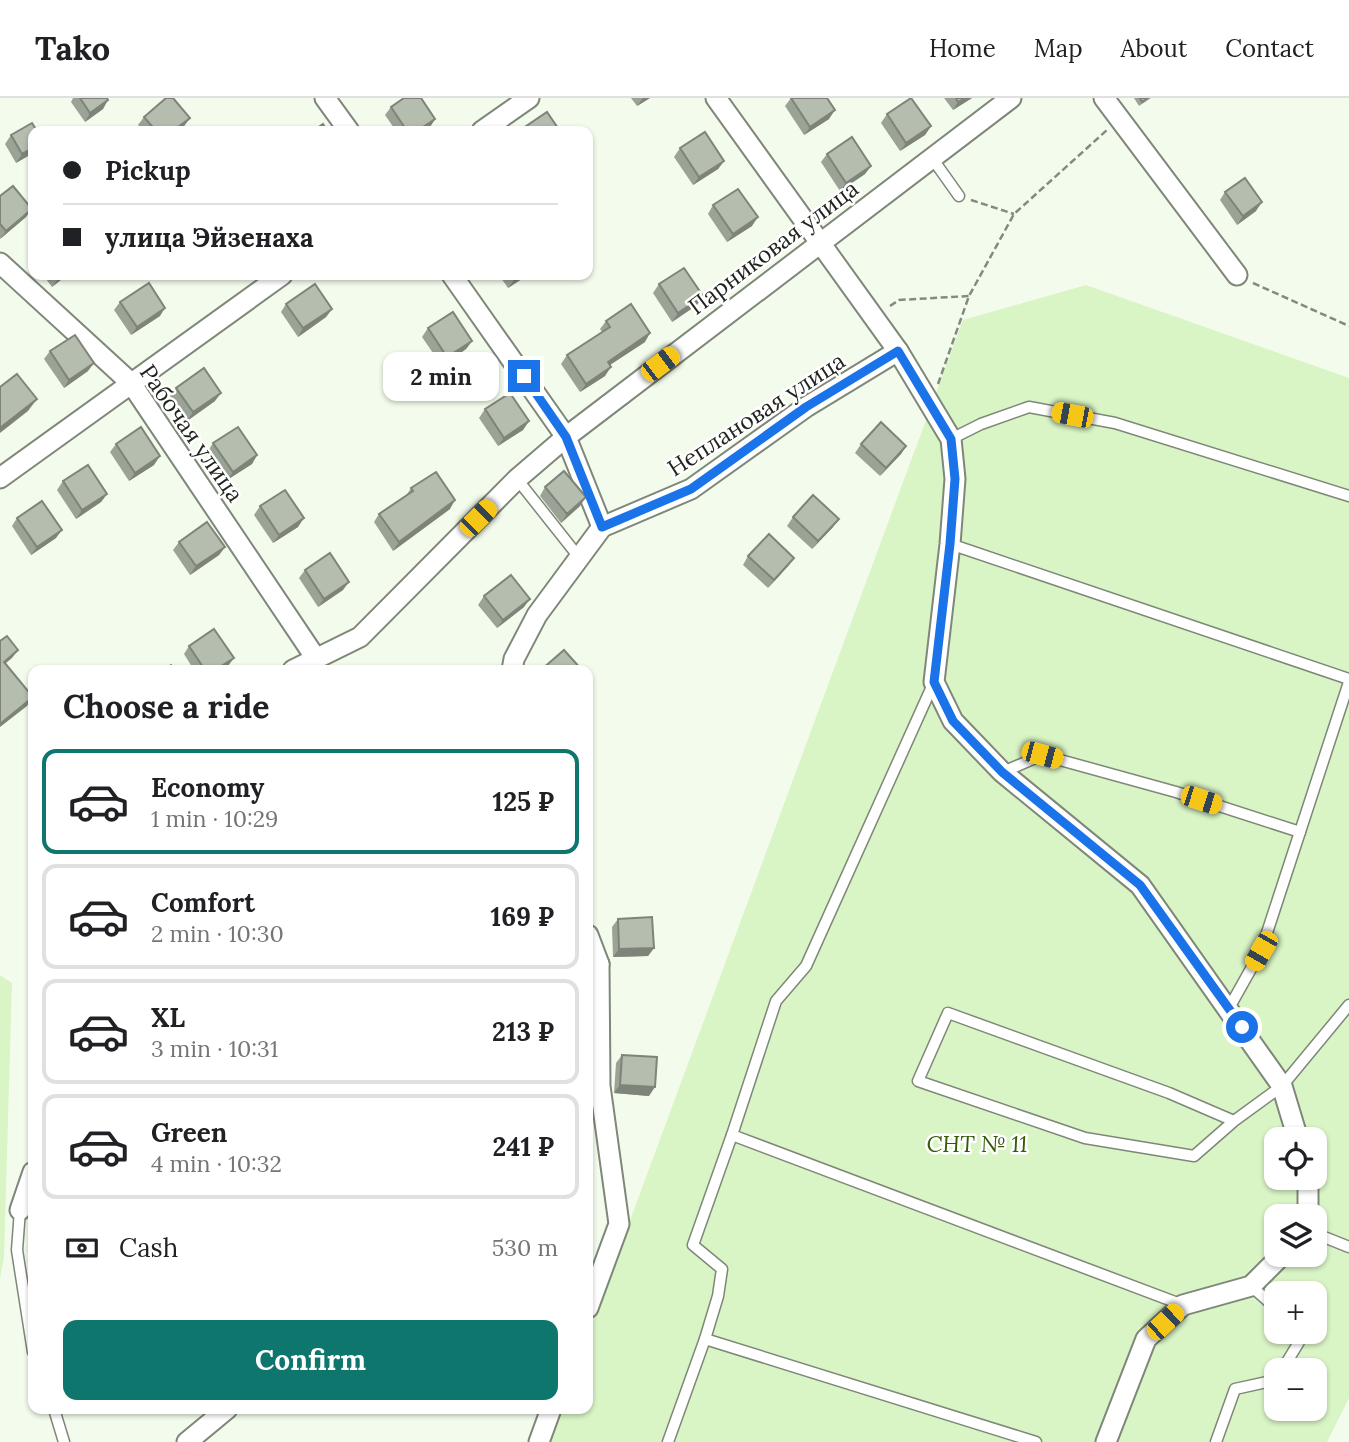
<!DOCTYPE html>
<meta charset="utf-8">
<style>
:root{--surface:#fff;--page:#f6f6f6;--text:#202124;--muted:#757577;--line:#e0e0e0;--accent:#0f766e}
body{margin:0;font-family:Lora,serif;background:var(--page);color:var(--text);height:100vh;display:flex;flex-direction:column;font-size:26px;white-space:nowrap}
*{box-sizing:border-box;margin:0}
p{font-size:23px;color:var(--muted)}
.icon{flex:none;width:38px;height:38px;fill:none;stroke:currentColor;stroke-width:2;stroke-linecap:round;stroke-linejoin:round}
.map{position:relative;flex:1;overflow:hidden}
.drawer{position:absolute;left:28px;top:567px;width:565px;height:749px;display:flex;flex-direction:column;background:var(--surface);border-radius:14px;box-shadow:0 2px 5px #0004}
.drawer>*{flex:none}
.banner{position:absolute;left:28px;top:28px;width:565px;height:154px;border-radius:14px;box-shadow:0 2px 5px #0004;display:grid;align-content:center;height:154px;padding:0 35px;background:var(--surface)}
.fabs{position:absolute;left:1264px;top:1029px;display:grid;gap:14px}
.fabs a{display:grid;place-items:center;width:63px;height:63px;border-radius:14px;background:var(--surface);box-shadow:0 2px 5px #0004;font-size:35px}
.end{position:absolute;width:32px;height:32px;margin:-16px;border:9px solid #1a73e8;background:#fff;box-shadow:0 0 0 4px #fff}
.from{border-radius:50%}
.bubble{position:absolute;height:49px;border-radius:14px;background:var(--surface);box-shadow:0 2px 5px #0004;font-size:23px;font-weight:800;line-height:49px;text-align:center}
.car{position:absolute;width:21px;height:42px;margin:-21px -10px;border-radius:9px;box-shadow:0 0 5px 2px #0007;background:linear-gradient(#f5c518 24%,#345 0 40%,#f5c518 0 76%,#345 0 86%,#f5c518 0)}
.banner b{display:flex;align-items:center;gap:24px;height:66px;font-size:26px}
.banner b+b{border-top:2px solid var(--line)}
.banner i{width:18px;height:18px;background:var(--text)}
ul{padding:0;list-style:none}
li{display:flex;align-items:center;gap:21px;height:105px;margin:0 14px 10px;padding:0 21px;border:4px solid var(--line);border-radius:14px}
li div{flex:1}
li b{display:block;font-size:26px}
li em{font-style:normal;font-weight:800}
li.selected{border-color:var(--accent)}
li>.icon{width:63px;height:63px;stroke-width:1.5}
h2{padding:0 35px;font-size:32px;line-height:84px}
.pay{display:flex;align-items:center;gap:18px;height:77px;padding:0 35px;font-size:26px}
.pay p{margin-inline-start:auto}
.cta{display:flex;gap:14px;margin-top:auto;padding:14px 35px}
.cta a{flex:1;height:80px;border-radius:14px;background:var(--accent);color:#fff;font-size:28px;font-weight:800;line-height:80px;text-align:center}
header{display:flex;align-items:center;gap:42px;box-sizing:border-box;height:98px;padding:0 35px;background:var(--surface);border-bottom:2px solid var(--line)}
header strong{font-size:33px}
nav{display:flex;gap:38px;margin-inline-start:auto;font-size:24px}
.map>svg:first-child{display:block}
</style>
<header>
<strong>Tako</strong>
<nav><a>Home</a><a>Map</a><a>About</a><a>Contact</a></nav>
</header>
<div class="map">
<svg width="1349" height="1344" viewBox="0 0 1349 1344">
<rect width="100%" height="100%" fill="#f3fcec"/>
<g fill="#d9f4c5" fill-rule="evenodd">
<path d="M1086,187L1349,280V1300L1327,1344H548L560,1311H588V1236L963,222ZM1276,1041H1314V1080H1276ZM1276,1118H1314V1157H1276ZM1276,1195H1314V1234H1276ZM1276,1272H1314V1311H1276Z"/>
<polygon points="0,877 12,885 4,1159 0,1180"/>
</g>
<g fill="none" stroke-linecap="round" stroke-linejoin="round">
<g stroke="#7e8779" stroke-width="13">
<g id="service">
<polyline points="932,60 959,98"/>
<polyline points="951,341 981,326 1029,309 1115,325 1349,398"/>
<polyline points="517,381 578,458"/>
<polyline points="950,446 1349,581"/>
<polyline points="934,584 806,868 776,903 732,1037 1183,1207"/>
<polyline points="1003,674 1042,657 1176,694 1300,734"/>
<polyline points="1229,910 1261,853 1349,584"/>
<polyline points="1234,1023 1169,995 948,915 918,983 1085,1040 1194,1058 1234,1023 1282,988 1349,907"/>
<polyline points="20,1112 17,1152 33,1254"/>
<polyline points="1314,1135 1349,1149"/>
<polyline points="1251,1188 1276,1210"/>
<polyline points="705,1241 718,1198 722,1171 693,1147 732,1037"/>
<polyline points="1282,1272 1299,1244 1294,1234"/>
<polyline points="54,1311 64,1344"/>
<polyline points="668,1344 705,1241 1036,1344"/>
<polyline points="1216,1344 1235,1291 1276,1282"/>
</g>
</g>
<g stroke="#7e8779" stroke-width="23">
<g id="minor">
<polyline points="325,0 349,33"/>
<polyline points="716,0 898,253 951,341 955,381 950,446 934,584 953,623 1002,674 1140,787 1282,988 1298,1041"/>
<polyline points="1104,0 1237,177"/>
<polyline points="482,33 529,0"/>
<polyline points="0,165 131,285 315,559"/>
<polyline points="452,177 566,339 602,429"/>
<polyline points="0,380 282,177"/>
<polyline points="293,572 360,539 517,381 566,339 1011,0"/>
<polyline points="512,572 514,561 537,517 602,429 691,391 806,309 898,253"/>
<polyline points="588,837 599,866 593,874"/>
<polyline points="1308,1080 1308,1118"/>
<polyline points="20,1112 33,1074"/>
<polyline points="588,1210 619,1126 600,988 599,866"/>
<polyline points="187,1344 227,1311"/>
<polyline points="539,1344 551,1311"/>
<polyline points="1106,1344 1146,1241 1183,1207 1251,1188 1282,1157"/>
</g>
</g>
<g stroke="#848a80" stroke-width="2.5" stroke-dasharray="7 3.5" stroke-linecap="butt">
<polyline points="971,102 1014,116"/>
<polyline points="1253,185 1349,228"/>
<polyline points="890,208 899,202 969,198"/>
<polyline points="938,286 969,198 1014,116 1107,32"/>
</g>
<use href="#service" stroke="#fff" stroke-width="10"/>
<use href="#minor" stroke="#fff" stroke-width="19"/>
</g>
<g fill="#9ba396">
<polygon points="73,0 107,0 103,11 85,24 71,4"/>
<polygon points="631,0 650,0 637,8"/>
<polygon points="791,0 829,21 804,37 785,8"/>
<polygon points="944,0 972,0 953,12"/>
<polygon points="1134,0 1151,0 1139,8"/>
<polygon points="391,9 435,21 430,29 423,33 396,33 385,17"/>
<polygon points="887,16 931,28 925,37 900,53 881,25"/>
<polygon points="144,19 190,20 184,28 178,33 143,33 138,27"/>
<polygon points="11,37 33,55 16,65 5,46"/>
<polygon points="680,50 724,63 718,71 693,87 674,59"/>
<polygon points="827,56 871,68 865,76 840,93 821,64"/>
<polygon points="1225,94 1256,113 1237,127 1220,102"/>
<polygon points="0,98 26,119 0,141"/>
<polygon points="713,107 752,128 727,144 708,116"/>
<polygon points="43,177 67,177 52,189"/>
<polygon points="499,177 528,177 508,190"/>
<polygon points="659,186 697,207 672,224 653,195"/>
<polygon points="120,204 160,218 131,237 114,212"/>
<polygon points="286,206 332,211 326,219 298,239 281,214"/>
<polygon points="606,223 645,244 610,267 605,278 580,294 561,266 567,257 602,234 600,231"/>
<polygon points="428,230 472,243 466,251 442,268 422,239"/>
<polygon points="50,253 88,273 64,290 44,261"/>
<polygon points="176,290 215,303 187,323 170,298"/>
<polygon points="485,311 529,323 523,332 498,348 479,320"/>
<polygon points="213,345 257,357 252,366 227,382 208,353"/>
<polygon points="116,346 154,367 129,383 110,354"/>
<polygon points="861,346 906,348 901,356 880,378 855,355"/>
<polygon points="63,383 107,396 101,404 76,421 57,392"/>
<polygon points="545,389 580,408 561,425 540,398"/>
<polygon points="411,390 450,411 393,453 374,424 379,416 406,398"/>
<polygon points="260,408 298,429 273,445 254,417"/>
<polygon points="793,419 833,429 812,451 787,428"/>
<polygon points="17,420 56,440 31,457 12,428"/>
<polygon points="179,444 225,449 219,457 190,477 173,452"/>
<polygon points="748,458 794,460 788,468 768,490 743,467"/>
<polygon points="305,472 343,492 318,509 299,480"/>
<polygon points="484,498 524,509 497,530 478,507"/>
<polygon points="189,548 228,568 222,572 194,572 184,556"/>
<polygon points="618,821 654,850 648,858 613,859 612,829"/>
<polygon points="622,957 649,998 614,995 616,965"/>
<polygon points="1276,1051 1276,1075 1275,1075 1268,1071 1266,1063 1274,1052"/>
</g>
<g fill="#7e847a">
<polygon points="643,0 650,0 637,8"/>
<polygon points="965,0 972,0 953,12 958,4"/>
<polygon points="108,2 103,11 85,24 90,15"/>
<polygon points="835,12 829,21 804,37 810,29"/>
<polygon points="190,20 184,28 178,33 173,33"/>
<polygon points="435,21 430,29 423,33 417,33"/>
<polygon points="931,28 925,37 900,53 906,45"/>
<polygon points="33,50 33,55 16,65 22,56"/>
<polygon points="724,63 718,71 693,87 699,79"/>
<polygon points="871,68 865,76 840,93 846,85"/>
<polygon points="1262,104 1256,113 1237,127 1243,118"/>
<polygon points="32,111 26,119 0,141 6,133"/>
<polygon points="758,119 752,128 727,144 733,136"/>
<polygon points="63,177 67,177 52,189 58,181"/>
<polygon points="521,177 528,177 508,190 514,182"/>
<polygon points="703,198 697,207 672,224 678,215"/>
<polygon points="165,210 160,218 131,237 137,229"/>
<polygon points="332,211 326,219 298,239 303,230"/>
<polygon points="650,235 645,244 602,272 608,264"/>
<polygon points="472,243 466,251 442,268 447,259"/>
<polygon points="94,265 88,273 64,290 69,282"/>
<polygon points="611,269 605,278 580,294 586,286"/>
<polygon points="221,295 215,303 187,323 193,314"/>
<polygon points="37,301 28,313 0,335 0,330"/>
<polygon points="529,323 523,332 498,348 504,340"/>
<polygon points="906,348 901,356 880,378 886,370"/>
<polygon points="257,357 252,366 227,382 233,374"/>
<polygon points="160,358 154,367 129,383 135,375"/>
<polygon points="107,396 101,404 76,421 82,412"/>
<polygon points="586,399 580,408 561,425 567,416"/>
<polygon points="455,402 450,411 393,453 399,444"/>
<polygon points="304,420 298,429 273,445 279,437"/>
<polygon points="839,421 833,429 812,451 818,443"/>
<polygon points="62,432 56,440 31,457 37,449"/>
<polygon points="225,449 219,457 190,477 196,468"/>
<polygon points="794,460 788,468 768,490 774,482"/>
<polygon points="349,484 343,492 318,509 324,501"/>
<polygon points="530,501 524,509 497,530 503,522"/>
<polygon points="18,552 12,560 0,570 4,564"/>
<polygon points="234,560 228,568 222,572 215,572"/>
<polygon points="33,599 27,608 0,629 0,626"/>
<polygon points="654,850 648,858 613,859 619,851"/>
<polygon points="620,987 655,989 649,998 614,995"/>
</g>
<g fill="#b4bdae" stroke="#7e847a" stroke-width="2">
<polygon points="80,0 107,0 108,2 90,15"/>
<polygon points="166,0 173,0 190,20 173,33 156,33 144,19"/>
<polygon points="404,0 421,0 435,21 417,33 407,33 391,9"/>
<polygon points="791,0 827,0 835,12 810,29"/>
<polygon points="911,0 931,28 906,45 887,16"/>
<polygon points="956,0 965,0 958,4"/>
<polygon points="1140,0 1148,0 1142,4"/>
<polygon points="547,14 560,33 524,33 522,31"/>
<polygon points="32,25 37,33 33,33 33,50 22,56 11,37"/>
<polygon points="323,26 327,33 313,33"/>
<polygon points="705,34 724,63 699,79 680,50"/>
<polygon points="852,39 871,68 846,85 827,56"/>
<polygon points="1245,80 1262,104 1243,118 1225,94"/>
<polygon points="13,88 32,111 6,133 0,126 0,98"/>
<polygon points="738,91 758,119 733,136 713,107"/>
<polygon points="684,170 703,198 678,215 659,186"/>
<polygon points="55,177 63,177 58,181"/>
<polygon points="511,177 521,177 514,182"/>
<polygon points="149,185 165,210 137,229 120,204"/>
<polygon points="315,186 332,211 303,230 286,206"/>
<polygon points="631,206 650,235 608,264 611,269 586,286 567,257 610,229 606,223"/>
<polygon points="453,214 472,243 447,259 428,230"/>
<polygon points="75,237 94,265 69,282 50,253"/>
<polygon points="204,270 221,295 193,314 176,290"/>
<polygon points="17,276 37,301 0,330 0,289"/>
<polygon points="510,295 529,323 504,340 485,311"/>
<polygon points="881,324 906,348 886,370 861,346"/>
<polygon points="141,329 160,358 135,375 116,346"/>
<polygon points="238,329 257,357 233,374 213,345"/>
<polygon points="88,367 107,396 82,412 63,383"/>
<polygon points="564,373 586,399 567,416 545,389"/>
<polygon points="436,374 455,402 399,444 379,416 413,393 411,390"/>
<polygon points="285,392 304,420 279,437 260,408"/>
<polygon points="813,397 839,421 818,443 793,419"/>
<polygon points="42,403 62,432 37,449 17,420"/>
<polygon points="207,424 225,449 196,468 179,444"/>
<polygon points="769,436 794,460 774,482 748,458"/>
<polygon points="330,455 349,484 324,501 305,472"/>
<polygon points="511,477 530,501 503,522 484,498"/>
<polygon points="214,531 234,560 215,572 205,572 189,548"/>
<polygon points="7,538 18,552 4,564 33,599 0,626 0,543"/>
<polygon points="564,552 582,572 541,572"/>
<polygon points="171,567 175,572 164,572"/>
<polygon points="652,819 654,850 619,851 618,821"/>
<polygon points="622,957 657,959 655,989 620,987"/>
<polygon points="1276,1051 1276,1070 1271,1067 1269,1059 1274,1052"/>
</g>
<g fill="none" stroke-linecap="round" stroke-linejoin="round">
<polyline stroke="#1a73e8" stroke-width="9" points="524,278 566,339 602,429 691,391 806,309 898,253 951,341 955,381 950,446 934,584 953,623 1002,674 1140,787 1242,929"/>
</g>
<g text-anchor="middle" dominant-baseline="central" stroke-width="5" stroke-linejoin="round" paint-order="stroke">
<g font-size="23" fill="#1f221d" stroke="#fff">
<text transform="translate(773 149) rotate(-37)">Парниковая улица</text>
<text transform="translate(756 316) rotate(-33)">Неплановая улица</text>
<text transform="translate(192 335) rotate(55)">Рабочая улица</text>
</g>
<g font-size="23" font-style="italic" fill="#365a08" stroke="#fff">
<text x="977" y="1045">СНТ № 11</text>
</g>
</g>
</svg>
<div class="fabs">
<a><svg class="icon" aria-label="locate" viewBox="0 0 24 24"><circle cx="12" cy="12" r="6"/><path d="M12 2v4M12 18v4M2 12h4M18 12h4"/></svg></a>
<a><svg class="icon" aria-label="layers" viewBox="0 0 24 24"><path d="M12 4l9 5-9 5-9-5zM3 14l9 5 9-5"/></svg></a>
<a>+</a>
<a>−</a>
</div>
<i class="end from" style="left:1242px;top:929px"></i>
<i class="end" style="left:524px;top:278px"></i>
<div class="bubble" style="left:383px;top:254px;width:116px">2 min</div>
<i class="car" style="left:660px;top:266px;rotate:53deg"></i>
<i class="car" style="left:1072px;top:317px;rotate:281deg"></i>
<i class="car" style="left:478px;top:420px;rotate:45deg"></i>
<i class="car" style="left:1042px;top:657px;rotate:105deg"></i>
<i class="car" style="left:1201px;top:702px;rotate:108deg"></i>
<i class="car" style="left:1261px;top:853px;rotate:210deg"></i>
<i class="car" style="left:1165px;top:1224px;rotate:47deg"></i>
<div class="banner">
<b><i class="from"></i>Pickup</b>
<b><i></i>улица Эйзенаха</b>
</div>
<section class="drawer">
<h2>Choose a ride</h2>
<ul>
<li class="selected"><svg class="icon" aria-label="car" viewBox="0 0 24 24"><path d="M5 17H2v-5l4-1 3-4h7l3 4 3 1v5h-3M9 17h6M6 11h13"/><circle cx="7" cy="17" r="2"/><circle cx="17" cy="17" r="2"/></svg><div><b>Economy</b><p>1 min · 10:29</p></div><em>125 ₽</em></li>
<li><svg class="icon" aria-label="car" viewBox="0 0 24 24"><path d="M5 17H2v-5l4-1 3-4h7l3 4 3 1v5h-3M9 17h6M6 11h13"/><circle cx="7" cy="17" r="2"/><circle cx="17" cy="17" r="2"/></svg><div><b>Comfort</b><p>2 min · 10:30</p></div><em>169 ₽</em></li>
<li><svg class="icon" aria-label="car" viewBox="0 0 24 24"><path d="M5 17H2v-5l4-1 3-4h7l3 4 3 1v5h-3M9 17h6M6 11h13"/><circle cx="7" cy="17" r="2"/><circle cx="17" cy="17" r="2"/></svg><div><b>XL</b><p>3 min · 10:31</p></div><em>213 ₽</em></li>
<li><svg class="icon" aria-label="car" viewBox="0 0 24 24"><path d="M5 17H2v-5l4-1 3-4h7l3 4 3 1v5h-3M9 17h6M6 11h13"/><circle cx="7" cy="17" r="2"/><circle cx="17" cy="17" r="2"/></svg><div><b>Green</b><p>4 min · 10:32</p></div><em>241 ₽</em></li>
</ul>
<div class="pay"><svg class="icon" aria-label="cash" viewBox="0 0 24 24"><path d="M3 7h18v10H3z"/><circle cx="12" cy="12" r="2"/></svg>Cash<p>530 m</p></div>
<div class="cta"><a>Confirm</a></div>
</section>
</div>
